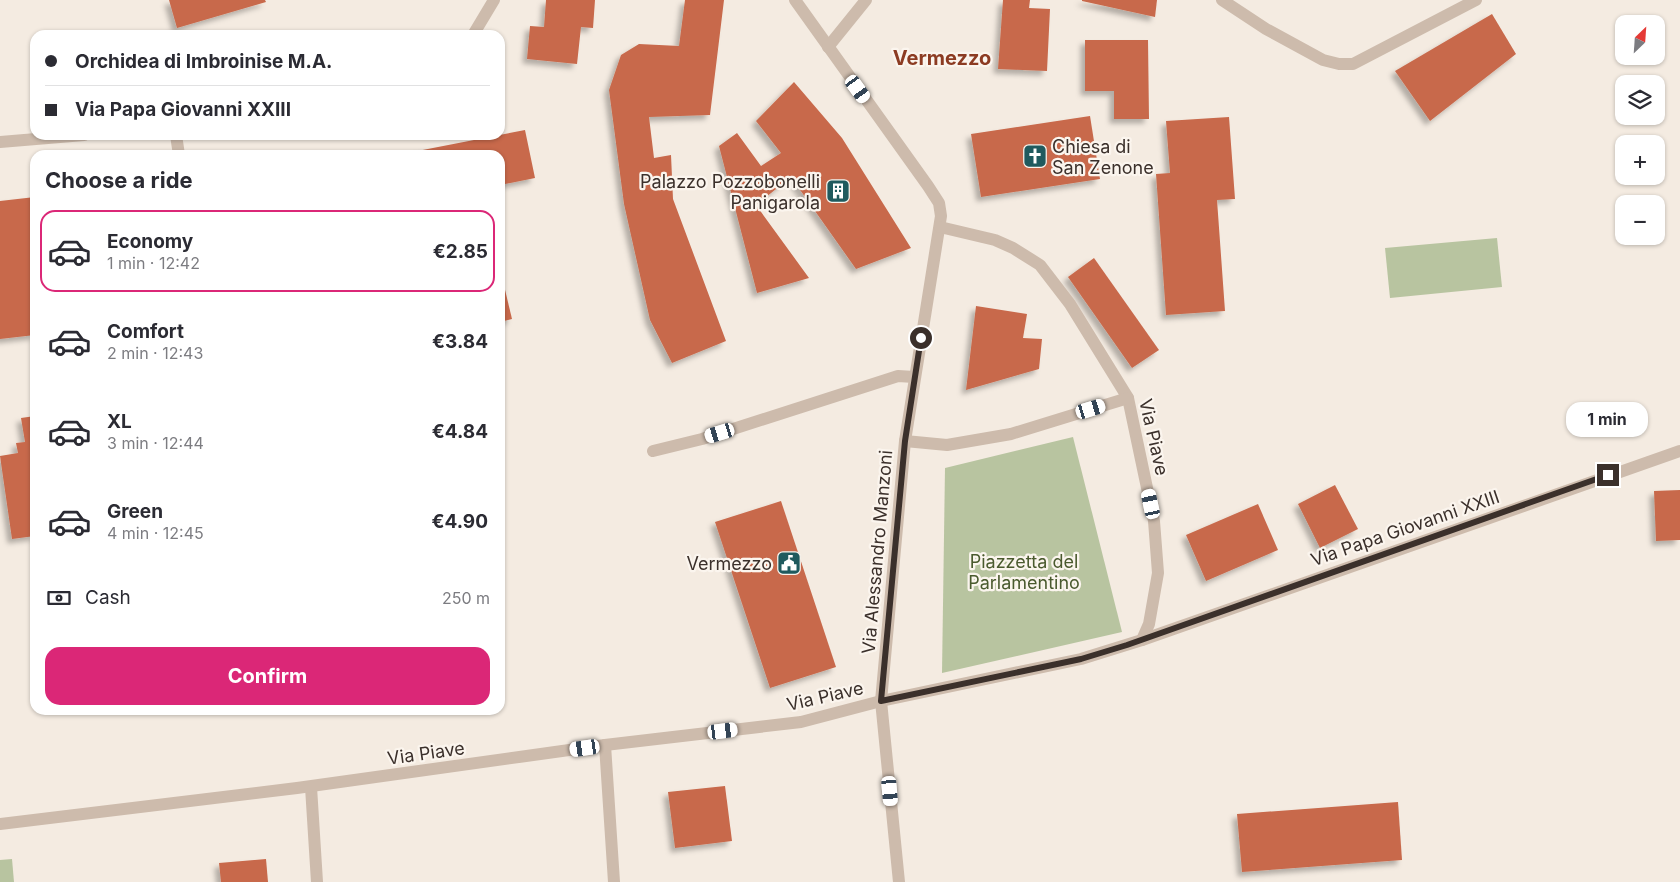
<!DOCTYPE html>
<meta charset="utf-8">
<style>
:root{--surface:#fff;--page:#f2f2f3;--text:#2b2b33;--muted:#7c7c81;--line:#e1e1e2;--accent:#db2777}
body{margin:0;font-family:Inter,sans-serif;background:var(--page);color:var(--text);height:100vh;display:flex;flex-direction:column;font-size:19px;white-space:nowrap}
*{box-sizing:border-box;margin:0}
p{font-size:16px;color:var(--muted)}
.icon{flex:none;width:28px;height:28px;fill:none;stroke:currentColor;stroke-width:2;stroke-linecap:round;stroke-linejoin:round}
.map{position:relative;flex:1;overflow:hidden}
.drawer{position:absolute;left:30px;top:150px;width:475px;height:565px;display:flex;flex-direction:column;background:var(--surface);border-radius:15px;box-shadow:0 1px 4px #0004}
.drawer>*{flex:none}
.banner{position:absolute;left:30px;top:30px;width:475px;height:110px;border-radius:15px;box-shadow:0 1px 4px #0004;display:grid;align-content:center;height:110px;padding:0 15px;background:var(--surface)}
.needle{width:32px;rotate:25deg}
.tools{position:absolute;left:1615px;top:15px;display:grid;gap:10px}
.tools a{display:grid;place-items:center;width:50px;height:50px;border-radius:10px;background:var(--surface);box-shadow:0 1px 4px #0004;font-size:25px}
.end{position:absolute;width:22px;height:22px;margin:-11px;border:6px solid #3b302b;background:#fff;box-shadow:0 0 0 2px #fff}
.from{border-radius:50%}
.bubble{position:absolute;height:35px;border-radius:15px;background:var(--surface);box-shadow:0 1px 4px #0004;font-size:16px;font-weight:700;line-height:35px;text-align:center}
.car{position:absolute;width:15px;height:30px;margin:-15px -8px;border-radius:6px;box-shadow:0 0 4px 1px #0007;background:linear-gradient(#fff 24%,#345 0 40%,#fff 0 76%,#345 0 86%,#fff 0)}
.banner b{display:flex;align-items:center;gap:18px;height:48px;font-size:19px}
.banner b+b{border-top:1px solid var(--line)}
.banner i{width:12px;height:12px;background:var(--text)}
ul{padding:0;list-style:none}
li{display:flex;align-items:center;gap:15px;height:82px;margin:0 10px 8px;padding:0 5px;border:2px solid transparent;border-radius:15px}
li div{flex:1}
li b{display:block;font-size:19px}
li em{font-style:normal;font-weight:700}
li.current{border-color:var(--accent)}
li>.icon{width:45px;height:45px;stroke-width:1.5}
h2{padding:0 15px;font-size:22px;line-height:60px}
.pay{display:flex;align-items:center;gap:12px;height:55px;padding:0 15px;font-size:19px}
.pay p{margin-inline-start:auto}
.primary-button{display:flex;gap:10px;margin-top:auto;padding:10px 15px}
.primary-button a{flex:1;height:58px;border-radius:15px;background:var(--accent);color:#fff;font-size:20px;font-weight:700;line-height:58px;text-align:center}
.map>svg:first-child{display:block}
</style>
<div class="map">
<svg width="1680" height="882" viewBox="0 0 1680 882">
<defs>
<filter id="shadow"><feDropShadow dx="-4.5" dy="4.5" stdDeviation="2.5" flood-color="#0004"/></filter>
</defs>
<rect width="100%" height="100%" fill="#f4ebe1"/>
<g fill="#b8c4a0">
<polygon points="1497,238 1502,287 1390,298 1385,248"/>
<polygon points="1073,437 1122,632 942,673 945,468"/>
<polygon points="12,859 14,882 0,882 0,860"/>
</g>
<g fill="#c8694b" filter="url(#shadow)">
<polygon points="169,0 265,0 266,2 177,28"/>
<polygon points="546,0 595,0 593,28 581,27 577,64 527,59 530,26 544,27"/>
<polygon points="685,0 724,0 710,115 649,117 654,158 671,155 673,199 726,341 672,363 650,320 624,204 609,90 621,55 639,44 679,46"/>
<polygon points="1003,0 1030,0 1029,8 1050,9 1047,71 998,69"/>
<polygon points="1082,0 1157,0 1155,17 1082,1"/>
<polygon points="1492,14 1516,54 1430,121 1395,71"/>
<polygon points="1085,40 1148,40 1149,119 1114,119 1114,91 1085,91"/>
<polygon points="794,82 842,138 911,248 856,269 791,177 756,205 809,278 757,293 719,146 737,133 761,166 781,153 756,121"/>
<polygon points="1090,116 1100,179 981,197 971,134"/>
<polygon points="1229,117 1235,199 1217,200 1225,311 1166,315 1156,174 1170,173 1166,121"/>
<polygon points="525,130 535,178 500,185 500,155 397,155"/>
<polygon points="35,197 35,335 0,339 0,201"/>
<polygon points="1094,258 1159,350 1132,368 1068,277"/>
<polygon points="501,273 512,319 500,322 500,274"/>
<polygon points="976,306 1027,314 1023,338 1042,339 1039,369 966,390"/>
<polygon points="35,416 35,536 12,539 0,456 18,453 16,443 25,442 21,418"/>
<polygon points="1335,485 1358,529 1320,548 1298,504"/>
<polygon points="1680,490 1680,540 1656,541 1654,491"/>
<polygon points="781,501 836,667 770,688 715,522"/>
<polygon points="1258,504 1278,550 1206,581 1186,535"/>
<polygon points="725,786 732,841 675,848 668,792"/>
<polygon points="1398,802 1402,860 1242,872 1237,814"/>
<polygon points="266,859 268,882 221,882 219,863"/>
</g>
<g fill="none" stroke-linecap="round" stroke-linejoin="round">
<polyline stroke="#cdbbac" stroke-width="12" points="176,135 179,155"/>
<g stroke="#cdbbac" stroke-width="12">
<polyline points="795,0 928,186 939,203 941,216 905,441 881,701 899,882"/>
<polyline points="1222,0 1266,29 1323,60 1339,64 1353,64 1476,0"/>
<polyline points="473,35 494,0"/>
<polyline points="828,47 866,0"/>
<polyline points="0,142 84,135"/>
<polyline points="940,227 995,240 1013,248 1040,265 1070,304 1128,398 1154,521 1158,573 1149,624 1142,640"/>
<polyline points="905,441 947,445 1011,434 1128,398"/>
<polyline points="653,451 702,439 898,376 914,377"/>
<polyline points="605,745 614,882"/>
<polyline points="311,787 317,882"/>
<polyline points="0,824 297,788 605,745 801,722 881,701 1081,659 1142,640 1680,451"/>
</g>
</g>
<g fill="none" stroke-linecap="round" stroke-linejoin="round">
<polyline stroke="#3b302b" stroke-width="6" points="921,338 905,441 881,701 1081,659 1127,645 1608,475"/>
</g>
<defs>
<g id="church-square" transform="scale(1.25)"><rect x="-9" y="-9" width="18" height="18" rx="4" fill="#1f5a5e" stroke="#fbf5ee"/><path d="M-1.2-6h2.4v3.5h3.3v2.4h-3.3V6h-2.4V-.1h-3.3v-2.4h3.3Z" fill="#fff"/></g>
<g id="building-square" transform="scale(1.25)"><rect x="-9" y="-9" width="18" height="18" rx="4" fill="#1f5a5e" stroke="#fbf5ee"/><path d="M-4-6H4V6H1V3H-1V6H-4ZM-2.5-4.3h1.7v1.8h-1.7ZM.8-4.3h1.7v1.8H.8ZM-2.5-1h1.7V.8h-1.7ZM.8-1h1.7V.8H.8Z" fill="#fff"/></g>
<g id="civic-square" transform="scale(1.25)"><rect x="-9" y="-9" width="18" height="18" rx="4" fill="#1f5a5e" stroke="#fbf5ee"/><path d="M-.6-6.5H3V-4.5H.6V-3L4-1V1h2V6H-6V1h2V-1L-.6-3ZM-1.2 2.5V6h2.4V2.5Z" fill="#fff"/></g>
</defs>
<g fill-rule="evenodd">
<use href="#church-square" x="1035" y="156"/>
<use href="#building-square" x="838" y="191"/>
<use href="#civic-square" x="789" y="563"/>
</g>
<g text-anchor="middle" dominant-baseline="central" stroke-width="4.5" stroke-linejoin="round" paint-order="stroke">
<g font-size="18" fill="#3b302b" stroke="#fbf5ee" text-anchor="end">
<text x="1052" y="146" text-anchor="start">Chiesa di<tspan x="1052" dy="21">San Zenone</tspan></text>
<text x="820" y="181">Palazzo Pozzobonelli<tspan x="820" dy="21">Panigarola</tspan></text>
<text x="772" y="563">Vermezzo</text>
</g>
<g font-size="18" fill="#3b302b" stroke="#fbf5ee">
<text transform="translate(1154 437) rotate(77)">Via Piave</text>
<text transform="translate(1405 528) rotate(-19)">Via Papa Giovanni XXIII</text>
<text transform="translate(877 552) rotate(-85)">Via Alessandro Manzoni</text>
<text transform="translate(825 696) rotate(-13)">Via Piave</text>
<text transform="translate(426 753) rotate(-8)">Via Piave</text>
</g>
<g font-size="18" fill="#4a5a2e" stroke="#fbf5ee">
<text x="1024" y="561">Piazzetta del<tspan x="1024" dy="21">Parlamentino</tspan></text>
</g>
<g font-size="20" font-weight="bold" fill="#8c3b22" stroke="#fbf5ee">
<text x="942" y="58">Vermezzo</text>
</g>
</g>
</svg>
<div class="tools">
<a><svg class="needle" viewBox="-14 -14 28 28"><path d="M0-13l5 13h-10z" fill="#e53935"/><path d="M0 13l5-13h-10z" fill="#7c7c81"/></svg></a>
<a><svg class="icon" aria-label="layers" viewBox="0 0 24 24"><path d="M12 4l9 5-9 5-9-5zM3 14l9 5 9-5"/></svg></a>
<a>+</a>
<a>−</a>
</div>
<i class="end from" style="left:921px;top:338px"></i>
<i class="end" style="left:1608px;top:475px"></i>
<div class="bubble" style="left:1566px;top:402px;width:82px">1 min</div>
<i class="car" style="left:858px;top:89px;rotate:144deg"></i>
<i class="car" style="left:1091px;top:409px;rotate:73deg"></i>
<i class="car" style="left:720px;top:433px;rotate:253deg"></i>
<i class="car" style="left:1151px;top:504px;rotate:348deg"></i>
<i class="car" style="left:723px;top:731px;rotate:83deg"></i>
<i class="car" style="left:585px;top:748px;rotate:262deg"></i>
<i class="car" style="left:890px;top:791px;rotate:175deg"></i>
<div class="banner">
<b><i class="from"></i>Orchidea di Imbroinise M.A.</b>
<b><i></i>Via Papa Giovanni XXIII</b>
</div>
<section class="drawer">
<h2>Choose a ride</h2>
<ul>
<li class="current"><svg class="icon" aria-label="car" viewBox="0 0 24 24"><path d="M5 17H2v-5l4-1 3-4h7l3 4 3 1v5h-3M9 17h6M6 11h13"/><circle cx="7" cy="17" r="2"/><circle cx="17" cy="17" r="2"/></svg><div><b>Economy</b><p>1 min · 12:42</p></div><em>€2.85</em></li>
<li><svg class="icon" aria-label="car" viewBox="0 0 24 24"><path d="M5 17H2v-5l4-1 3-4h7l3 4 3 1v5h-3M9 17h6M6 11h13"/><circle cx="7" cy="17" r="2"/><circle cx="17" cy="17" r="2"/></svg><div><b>Comfort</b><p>2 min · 12:43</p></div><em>€3.84</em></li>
<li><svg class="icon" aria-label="car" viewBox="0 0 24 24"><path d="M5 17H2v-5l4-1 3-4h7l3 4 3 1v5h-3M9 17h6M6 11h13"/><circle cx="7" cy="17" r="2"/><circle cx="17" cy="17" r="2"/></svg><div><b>XL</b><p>3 min · 12:44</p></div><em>€4.84</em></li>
<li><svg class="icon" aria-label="car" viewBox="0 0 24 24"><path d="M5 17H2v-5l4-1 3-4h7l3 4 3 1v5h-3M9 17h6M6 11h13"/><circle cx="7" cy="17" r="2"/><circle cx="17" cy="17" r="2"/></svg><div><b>Green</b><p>4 min · 12:45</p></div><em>€4.90</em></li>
</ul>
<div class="pay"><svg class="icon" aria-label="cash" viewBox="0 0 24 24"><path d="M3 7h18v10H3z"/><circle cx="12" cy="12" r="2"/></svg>Cash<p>250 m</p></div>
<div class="primary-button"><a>Confirm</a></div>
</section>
</div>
